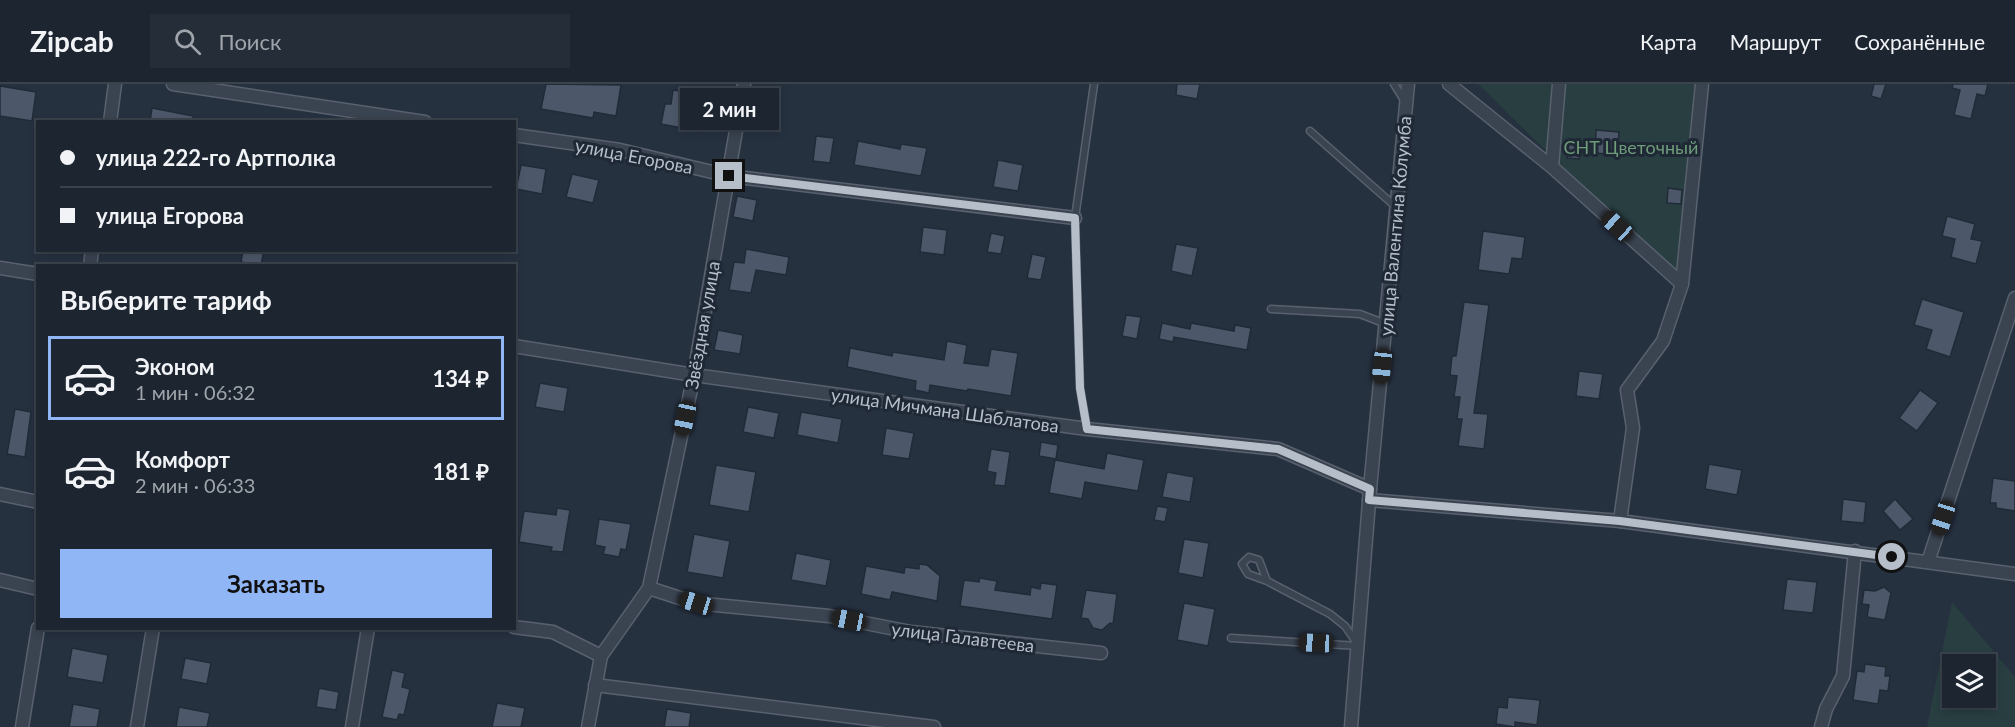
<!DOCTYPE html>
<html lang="ru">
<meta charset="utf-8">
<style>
:root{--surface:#1c2530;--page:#252d38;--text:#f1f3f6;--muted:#a0a5ab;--line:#3a424c;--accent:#90b6f6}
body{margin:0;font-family:Lato,sans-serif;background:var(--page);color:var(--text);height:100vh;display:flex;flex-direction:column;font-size:22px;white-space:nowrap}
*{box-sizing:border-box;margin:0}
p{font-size:20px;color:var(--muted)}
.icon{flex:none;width:33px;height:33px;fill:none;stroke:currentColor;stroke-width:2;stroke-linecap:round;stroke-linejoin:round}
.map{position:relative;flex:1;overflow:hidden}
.panel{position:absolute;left:36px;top:180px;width:480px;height:366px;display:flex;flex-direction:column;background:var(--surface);border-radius:0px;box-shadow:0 3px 9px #0003,0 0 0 2px var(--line)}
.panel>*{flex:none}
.top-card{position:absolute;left:36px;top:36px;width:480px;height:132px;border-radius:0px;box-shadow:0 3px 9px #0003,0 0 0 2px var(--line);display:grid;align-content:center;height:132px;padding:0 24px;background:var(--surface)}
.controls{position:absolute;left:1942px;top:570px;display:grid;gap:12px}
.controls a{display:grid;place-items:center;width:54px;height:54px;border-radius:0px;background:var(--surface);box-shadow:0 3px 9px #0003,0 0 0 2px var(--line);font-size:30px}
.end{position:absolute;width:27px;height:27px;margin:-14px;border:8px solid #b6beca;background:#111;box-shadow:0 0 0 3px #111}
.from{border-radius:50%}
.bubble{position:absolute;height:42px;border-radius:0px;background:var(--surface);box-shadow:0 3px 9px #0003,0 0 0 2px var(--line);font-size:20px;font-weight:700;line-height:42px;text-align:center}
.car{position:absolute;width:18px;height:36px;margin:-18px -9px;border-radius:8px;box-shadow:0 0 4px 2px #0007;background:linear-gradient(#222 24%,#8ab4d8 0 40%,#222 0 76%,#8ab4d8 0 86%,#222 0)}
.top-card b{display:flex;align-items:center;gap:21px;height:57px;font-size:22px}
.top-card b+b{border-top:2px solid var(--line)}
.top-card i{width:15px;height:15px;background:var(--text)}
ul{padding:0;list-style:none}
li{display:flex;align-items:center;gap:18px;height:84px;margin:0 12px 9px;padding:0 12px;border:3px solid transparent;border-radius:0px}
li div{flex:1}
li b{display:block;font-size:22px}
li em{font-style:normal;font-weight:700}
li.active{border-color:var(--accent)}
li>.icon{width:54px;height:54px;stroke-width:1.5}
h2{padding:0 24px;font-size:27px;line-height:72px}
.cta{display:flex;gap:12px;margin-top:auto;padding:12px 24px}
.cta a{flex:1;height:69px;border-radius:0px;background:var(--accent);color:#111;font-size:24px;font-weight:700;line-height:69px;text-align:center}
header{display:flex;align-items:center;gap:36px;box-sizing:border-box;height:84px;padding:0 30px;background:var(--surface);border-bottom:2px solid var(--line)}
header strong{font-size:28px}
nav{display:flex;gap:33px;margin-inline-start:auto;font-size:21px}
.search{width:420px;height:54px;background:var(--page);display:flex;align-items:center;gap:15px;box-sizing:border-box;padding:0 21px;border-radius:0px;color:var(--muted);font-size:22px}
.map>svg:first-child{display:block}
</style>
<header>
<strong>Zipcab</strong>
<div class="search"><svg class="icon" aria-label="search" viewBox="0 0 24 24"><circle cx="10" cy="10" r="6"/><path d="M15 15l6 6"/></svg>Поиск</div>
<nav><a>Карта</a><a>Маршрут</a><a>Сохранённые</a></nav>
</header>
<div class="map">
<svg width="2015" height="643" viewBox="0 0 2015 643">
<rect width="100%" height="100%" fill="#263140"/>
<g fill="#283e41" fill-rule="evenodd">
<polygon points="1478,0 1702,0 1681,200"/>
<path d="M1952,518L2015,593V643H1927ZM1953,580H1986V614H1953Z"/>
</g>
<g fill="#4c5869" stroke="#212a37" stroke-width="1.5">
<polygon points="546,0 621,1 616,32 594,28 593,34 541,25"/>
<polygon points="1177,0 1200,0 1197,15 1176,11"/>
<polygon points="1874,0 1886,0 1881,15 1871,12"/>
<polygon points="1953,0 1988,0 1985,12 1977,10 1971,35 1954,31 1960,6 1952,4"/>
<polygon points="0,2 36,8 32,37 0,32"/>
<polygon points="673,6 711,12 703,48 661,40 665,20 671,20"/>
<polygon points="152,24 193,32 193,38 150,38"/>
<polygon points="1596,46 1619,48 1617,71 1595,69"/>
<polygon points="816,52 834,54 830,79 813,77"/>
<polygon points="858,57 900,65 901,60 927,64 921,92 854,81"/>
<polygon points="1569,58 1581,59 1579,75 1567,74"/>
<polygon points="998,76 1023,81 1018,107 993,103"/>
<polygon points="521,81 546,85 542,110 516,105"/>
<polygon points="572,90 599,96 593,119 566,113"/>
<polygon points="1668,104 1682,106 1681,120 1667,119"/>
<polygon points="737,112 757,116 753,137 733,133"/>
<polygon points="1947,132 1975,140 1971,155 1982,157 1976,180 1951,173 1955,155 1942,152"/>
<polygon points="923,143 947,146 944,171 920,168"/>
<polygon points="1483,147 1525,153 1522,175 1512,174 1509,190 1478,186"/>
<polygon points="991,149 1005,152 1001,170 987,168"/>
<polygon points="1176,160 1198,164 1192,192 1171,187"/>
<polygon points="746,165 789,173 786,191 756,186 751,209 729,206 734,178 744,179"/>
<polygon points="243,166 264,166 261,182 241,178"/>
<polygon points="1032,170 1046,173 1041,196 1027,194"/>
<polygon points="1922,215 1964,228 1950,273 1926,265 1932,246 1914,241"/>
<polygon points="1464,218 1489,221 1474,329 1488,330 1484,365 1458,362 1462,335 1457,335 1460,313 1454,313 1457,292 1450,291 1452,272 1456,272"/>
<polygon points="1126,231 1141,233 1137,255 1122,252"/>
<polygon points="1162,239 1190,245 1191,239 1234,247 1235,241 1251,244 1247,266 1174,253 1173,258 1159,255"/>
<polygon points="718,246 743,251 740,270 714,266"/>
<polygon points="947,257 967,261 964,279 988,282 991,265 1018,269 1011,312 968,305 967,307 930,301 929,309 915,306 916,297 847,283 850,264 892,272 893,268 944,276"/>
<polygon points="1579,287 1603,290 1599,315 1576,312"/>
<polygon points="540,299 568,304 564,328 535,323"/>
<polygon points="1920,306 1938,319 1917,347 1899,334"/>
<polygon points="748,323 779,329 774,354 743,348"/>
<polygon points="15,325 31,328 25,373 7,370"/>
<polygon points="801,328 842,335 838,359 797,351"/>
<polygon points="886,344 914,349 909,375 882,371"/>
<polygon points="1041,358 1058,361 1056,375 1039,372"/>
<polygon points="991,365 1010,368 1005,402 994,401 996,389 987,387"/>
<polygon points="1107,369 1144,376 1138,407 1085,398 1082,415 1049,409 1055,376 1104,385"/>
<polygon points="1709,380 1742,386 1737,411 1705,405"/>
<polygon points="716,381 756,388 749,428 709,421"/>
<polygon points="1167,388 1194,393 1190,418 1162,413"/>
<polygon points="1993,394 2015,397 2015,427 1996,424 1996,419 1990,419"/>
<polygon points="1843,415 1866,418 1864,439 1841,437"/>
<polygon points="1895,415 1913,435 1900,446 1883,427"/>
<polygon points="1157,422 1168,424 1165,438 1154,436"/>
<polygon points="557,424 570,426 563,468 551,467 552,463 519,458 524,427 556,431"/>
<polygon points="599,435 631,440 626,466 621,465 619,473 603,470 605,463 595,461"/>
<polygon points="694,450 730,457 723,494 687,488"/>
<polygon points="1184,455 1209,459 1203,494 1178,489"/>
<polygon points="796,469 831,476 826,502 791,496"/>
<polygon points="919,480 927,481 940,492 937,517 892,508 890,516 861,510 866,482 904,489 905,483 919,485"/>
<polygon points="980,494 997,497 995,506 1030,511 1031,503 1040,505 1041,499 1057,501 1052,535 960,522 964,496 979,498"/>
<polygon points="1787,495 1817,498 1813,529 1783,526"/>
<polygon points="1884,503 1891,509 1885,536 1867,533 1869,521 1862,520 1864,506 1875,507"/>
<polygon points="1086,506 1117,510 1113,540 1110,539 1102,546 1093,544 1088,535 1081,534"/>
<polygon points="1184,519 1215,525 1208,562 1177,556"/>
<polygon points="72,564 108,571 103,599 67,593"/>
<polygon points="185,574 211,579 207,600 181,595"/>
<polygon points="1865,580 1886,583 1885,592 1890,592 1888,607 1880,606 1878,620 1853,616 1857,587 1864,588"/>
<polygon points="392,586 405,589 402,603 410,605 404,631 399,630 397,636 382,633"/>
<polygon points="319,604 339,608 336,626 316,623"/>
<polygon points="1508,613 1540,616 1537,641 1515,638 1515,643 1496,640 1498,623 1507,624"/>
<polygon points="497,619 525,624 521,643 492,643"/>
<polygon points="73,620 100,625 97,643 69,643"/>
<polygon points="179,623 210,629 207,643 176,643"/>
<polygon points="667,625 691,629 689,643 664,643"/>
</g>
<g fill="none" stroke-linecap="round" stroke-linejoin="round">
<g stroke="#58616d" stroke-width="9">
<g id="service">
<polyline points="1394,0 1404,16"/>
<polyline points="1310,47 1396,123"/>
<polyline points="1271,225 1360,230 1386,240"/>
<polyline points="1087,345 1080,304 1075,134 1094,0"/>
<polyline points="1231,554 1359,562 1345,542 1330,530 1267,497 1248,490 1242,480 1249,473 1259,476 1267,497"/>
</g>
</g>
<g stroke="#58616d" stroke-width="15">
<g id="minor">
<polyline points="173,0 425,38"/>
<polyline points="1449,0 1552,83 1682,200"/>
<polyline points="110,38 115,0"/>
<polyline points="514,51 620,66 729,92 1075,134"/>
<polyline points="1552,83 1559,0"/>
<polyline points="90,182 92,166"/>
<polyline points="0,184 38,190"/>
<polyline points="514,262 694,291 1087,345 1278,365 1370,405"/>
<polyline points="0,410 38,418"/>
<polyline points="1369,416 1620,437 2015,490"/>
<polyline points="1620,437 1633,344 1627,306 1663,257 1682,200 1702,0"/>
<polyline points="1928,478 2015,214"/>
<polyline points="0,496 38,505"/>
<polyline points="649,504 695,519 829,532 911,548 1101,569"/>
<polyline points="514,543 553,548 601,572"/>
<polyline points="595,601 934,643"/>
<polyline points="22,643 38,544"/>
<polyline points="137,643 153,544"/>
<polyline points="352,643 368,544"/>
<polyline points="588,643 601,572 649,504 694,291 744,0"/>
<polyline points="1351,643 1370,405 1408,0"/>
<polyline points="1821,643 1826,625 1843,592 1855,467"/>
</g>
</g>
<use href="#service" stroke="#3a4350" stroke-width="6"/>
<use href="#minor" stroke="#3a4350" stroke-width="12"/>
</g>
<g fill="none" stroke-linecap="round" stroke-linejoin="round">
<polyline stroke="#b6beca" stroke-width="8" points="729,92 1075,134 1080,304 1087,345 1278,365 1370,405 1369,416 1620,437 1892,473"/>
</g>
<g text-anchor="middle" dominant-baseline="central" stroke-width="6" stroke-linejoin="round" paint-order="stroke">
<g font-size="18" fill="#6e9b79" stroke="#1f2835">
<text x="1631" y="63">СНТ Цветочный</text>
</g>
<g font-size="18" fill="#b6beca" stroke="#1f2835">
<text transform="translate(634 72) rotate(11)">улица Егорова</text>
<text transform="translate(1395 142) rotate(-85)">улица Валентина Колумба</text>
<text transform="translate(702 241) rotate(-80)">Звёздная улица</text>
<text transform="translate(945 326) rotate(8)">улица Мичмана Шаблатова</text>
<text transform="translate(963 553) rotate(7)">улица Галавтеева</text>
</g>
</g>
</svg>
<div class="controls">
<a><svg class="icon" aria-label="layers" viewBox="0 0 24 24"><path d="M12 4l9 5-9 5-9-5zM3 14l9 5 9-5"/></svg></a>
</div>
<i class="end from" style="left:1892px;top:473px"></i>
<i class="end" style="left:729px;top:92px"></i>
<div class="bubble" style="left:680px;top:4px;width:99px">2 мин</div>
<i class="car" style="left:1617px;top:142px;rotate:312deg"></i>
<i class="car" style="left:1382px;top:282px;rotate:186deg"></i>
<i class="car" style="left:685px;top:334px;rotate:192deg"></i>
<i class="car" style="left:1943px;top:434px;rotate:198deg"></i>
<i class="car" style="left:696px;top:519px;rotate:287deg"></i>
<i class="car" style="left:849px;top:536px;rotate:281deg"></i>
<i class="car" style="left:1316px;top:559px;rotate:273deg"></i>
<div class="top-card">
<b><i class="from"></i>улица 222-го Артполка</b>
<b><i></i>улица Егорова</b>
</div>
<section class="panel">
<h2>Выберите тариф</h2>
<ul>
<li class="active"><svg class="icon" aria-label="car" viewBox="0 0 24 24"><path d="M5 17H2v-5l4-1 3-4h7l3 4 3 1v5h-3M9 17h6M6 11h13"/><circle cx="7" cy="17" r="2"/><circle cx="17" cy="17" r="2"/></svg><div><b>Эконом</b><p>1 мин · 06:32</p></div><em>134 ₽</em></li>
<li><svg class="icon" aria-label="car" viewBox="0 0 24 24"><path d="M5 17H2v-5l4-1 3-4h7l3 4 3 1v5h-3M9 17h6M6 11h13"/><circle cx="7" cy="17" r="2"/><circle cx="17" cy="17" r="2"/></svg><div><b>Комфорт</b><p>2 мин · 06:33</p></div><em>181 ₽</em></li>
</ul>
<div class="cta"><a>Заказать</a></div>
</section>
</div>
